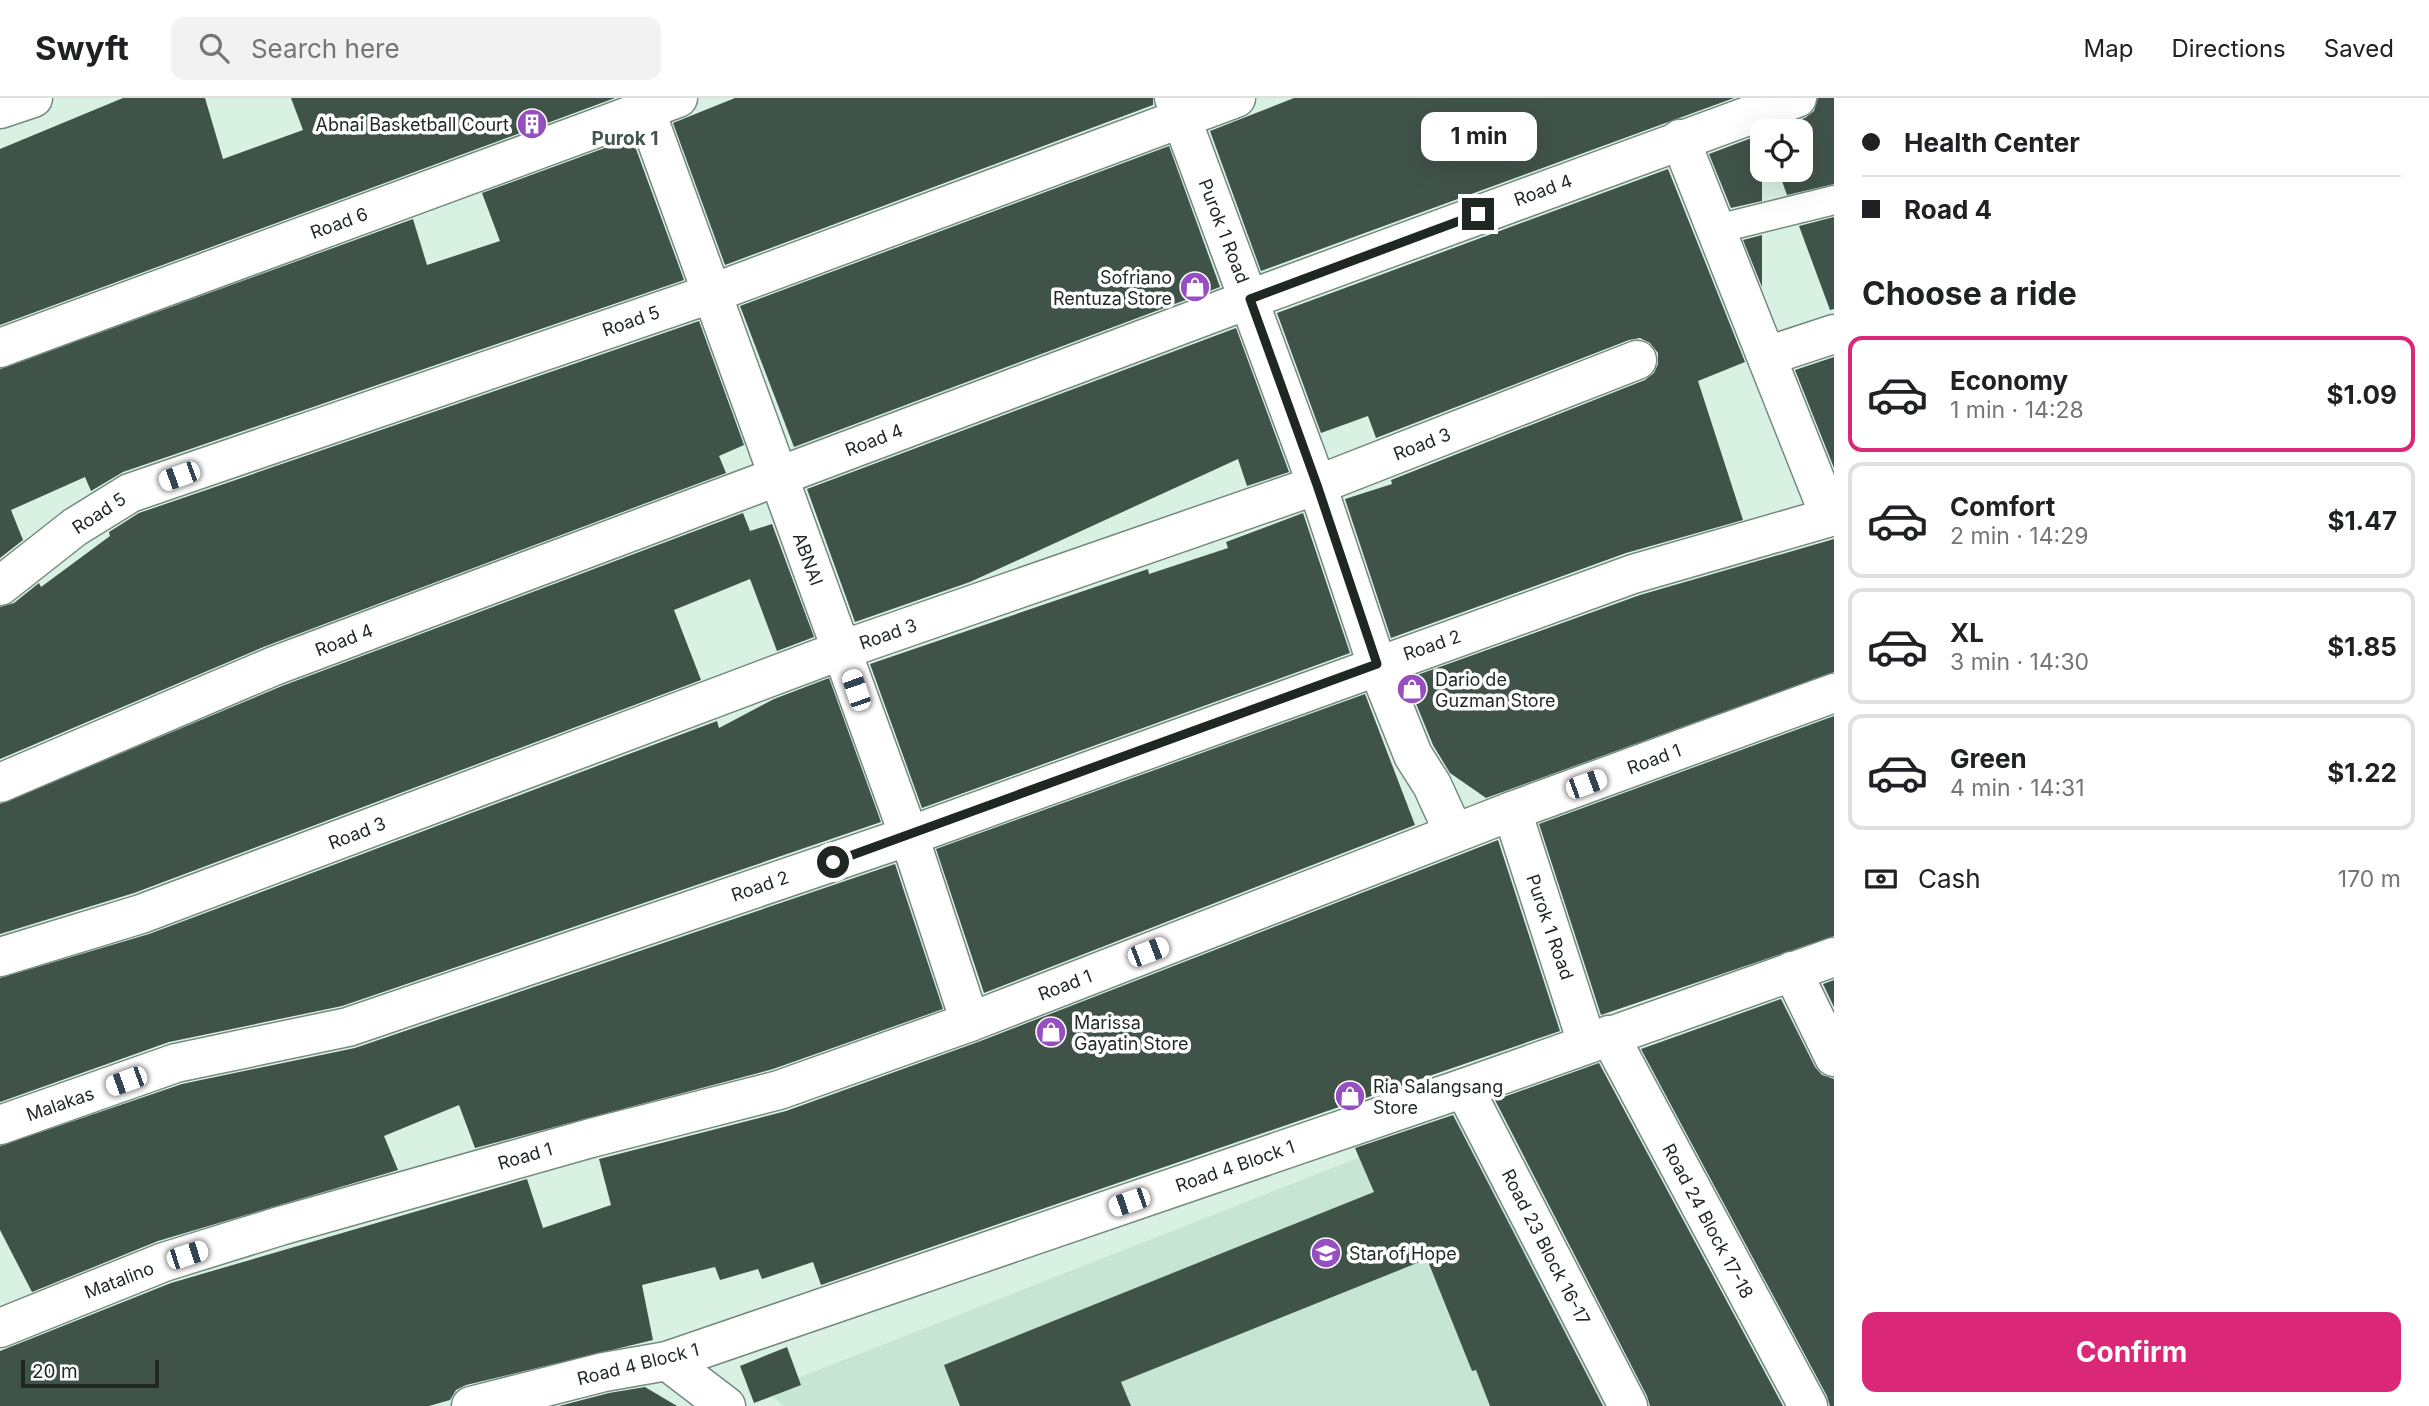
<!DOCTYPE html>
<meta charset="utf-8">
<style>
:root{--surface:#fff;--page:#f2f2f2;--text:#202124;--muted:#757577;--line:#e0e0e0;--accent:#db2777}
body{margin:0;font-family:Inter,sans-serif;background:var(--page);color:var(--text);height:100vh;display:flex;flex-direction:column;font-size:26px;white-space:nowrap}
*{box-sizing:border-box;margin:0}
p{font-size:23px;color:var(--muted)}
.icon{flex:none;width:38px;height:38px;fill:none;stroke:currentColor;stroke-width:2;stroke-linecap:round;stroke-linejoin:round}
.map{position:relative;flex:1;overflow:hidden}
.details{display:flex;flex-direction:column;background:var(--surface);width:595px}
.details>*{flex:none}
.guide{display:grid;align-content:center;height:154px;padding:0 28px;background:var(--surface)}
.tools{position:absolute;left:1750px;top:21px;display:grid;gap:14px}
.tools a{display:grid;place-items:center;width:63px;height:63px;border-radius:14px;background:var(--surface);box-shadow:0 7px 28px #0002;font-size:35px}
.scale{position:absolute;left:21px;bottom:18px;width:138px;box-sizing:border-box;padding-left:7px;border:4px solid #1f2723;border-top:0;font-size:19px;line-height:24px;white-space:nowrap;color:#1f2723;-webkit-text-stroke:5px #fff;paint-order:stroke}
.end{position:absolute;width:32px;height:32px;margin:-16px;border:9px solid #1f2723;background:#fff;box-shadow:0 0 0 4px #fff}
.from{border-radius:50%}
.bubble{position:absolute;height:49px;border-radius:14px;background:var(--surface);box-shadow:0 7px 28px #0002;font-size:23px;font-weight:700;line-height:49px;text-align:center}
.car{position:absolute;width:21px;height:42px;margin:-21px -10px;border-radius:9px;box-shadow:0 0 5px 2px #0007;background:linear-gradient(#fff 24%,#345 0 40%,#fff 0 76%,#345 0 86%,#fff 0)}
.guide b{display:flex;align-items:center;gap:24px;height:66px;font-size:26px}
.guide b+b{border-top:2px solid var(--line)}
.guide i{width:18px;height:18px;background:var(--text)}
ul{padding:0;list-style:none}
li{display:flex;align-items:center;gap:21px;height:116px;margin:0 14px 10px;padding:0 14px;border:4px solid var(--line);border-radius:14px}
li div{flex:1}
li b{display:block;font-size:26px}
li em{font-style:normal;font-weight:700}
li.active{border-color:var(--accent)}
li>.icon{width:63px;height:63px;stroke-width:1.5}
h2{padding:0 28px;font-size:32px;line-height:84px}
.pay{display:flex;align-items:center;gap:18px;height:77px;padding:0 28px;font-size:26px}
.pay p{margin-inline-start:auto}
.action{display:flex;gap:14px;margin-top:auto;padding:14px 28px}
.action a{flex:1;height:80px;border-radius:14px;background:var(--accent);color:#fff;font-size:28px;font-weight:700;line-height:80px;text-align:center}
header{display:flex;align-items:center;gap:42px;box-sizing:border-box;height:98px;padding:0 35px;background:var(--surface);border-bottom:2px solid var(--line)}
header strong{font-size:33px}
nav{display:flex;gap:38px;margin-inline-start:auto;font-size:24px}
.search{width:490px;height:63px;background:var(--page);display:flex;align-items:center;gap:18px;box-sizing:border-box;padding:0 24px;border-radius:14px;color:var(--muted);font-size:26px}
main{display:flex;flex:1;min-height:0}
.map>svg:first-child{display:block}
</style>
<header>
<strong>Swyft</strong>
<div class="search"><svg class="icon" aria-label="search" viewBox="0 0 24 24"><circle cx="10" cy="10" r="6"/><path d="M15 15l6 6"/></svg>Search here</div>
<nav><a>Map</a><a>Directions</a><a>Saved</a></nav>
</header>
<main>
<div class="map">
<svg width="1834" height="1308" viewBox="0 0 1834 1308">
<rect width="100%" height="100%" fill="#d9f1e3"/>
<polygon fill="#c7e5d4" points="1467,1017 1615,1308 784,1308 765,1293"/>
<g fill="#405349">
<polygon points="123,0 205,0 223,61 303,32 291,0 615,0 0,227 0,51"/>
<polygon points="735,0 1153,0 1153,7 725,167 673,25"/>
<polygon points="1294,0 1734,0 1261,173 1210,33"/>
<polygon points="1818,0 1834,0 1834,86 1787,97 1778,72 1801,72 1801,33 1770,33 1805,20 1814,13"/>
<polygon points="1762,36 1762,103 1731,110 1709,56"/>
<polygon points="632,40 684,182 123,374 91,393 85,379 11,412 23,442 0,460 0,271 413,121 427,167 500,143 482,95"/>
<polygon points="1169,48 1220,189 794,349 740,208"/>
<polygon points="1668,71 1745,264 1698,283 1743,422 1626,455 1391,540 1345,401 1392,386 1391,382 1645,282 1654,275 1658,266 1658,255 1650,245 1640,240 1629,242 1376,340 1368,318 1321,335 1277,215"/>
<polygon points="1834,119 1834,211 1830,212 1799,128"/>
<polygon points="1762,137 1762,189 1743,142"/>
<polygon points="699,223 744,347 719,358 726,375 266,548 0,661 0,509 14,505 39,485 41,489 110,438 109,434 139,415"/>
<polygon points="1236,230 1289,374 1247,388 1238,361 970,484 855,524 807,391"/>
<polygon points="1834,259 1834,370 1795,272"/>
<polygon points="743,415 750,433 772,426 814,539 777,553 750,481 674,512 701,582 134,795 0,836 0,706 282,588"/>
<polygon points="1303,415 1350,555 922,710 870,566 1148,471 1149,476 1228,450 1226,444"/>
<polygon points="1834,441 1834,574 1486,700 1450,675 1433,647 1406,581 1640,497"/>
<polygon points="829,580 881,724 342,908 169,944 0,1004 0,880 149,836 717,623 719,630 774,601"/>
<polygon points="1365,596 1415,727 984,895 936,751"/>
<polygon points="1834,618 1834,838 1601,917 1539,726"/>
<polygon points="1498,742 1560,933 821,1187 813,1164 762,1181 758,1171 720,1182 715,1169 642,1187 653,1242 466,1287 456,1292 450,1302 429,1308 0,1308 0,1253 171,1185 527,1081 543,1130 611,1107 599,1061 786,1013 978,944"/>
<polygon points="895,766 943,911 773,971 475,1050 459,1007 384,1038 398,1072 158,1143 32,1194 0,1132 0,1048 182,986 355,950"/>
<polygon points="1834,882 1834,909 1823,886"/>
<polygon points="1781,901 1815,969 1822,977 1834,981 1834,1308 1830,1308 1827,1298 1641,951"/>
<polygon points="1599,965 1783,1308 1650,1308 1647,1298 1495,1002"/>
<polygon points="1453,1017 1603,1308 1490,1308 1476,1272 1472,1273 1427,1161 1121,1284 1131,1308 960,1308 944,1267 1374,1094 1355,1050"/>
<polygon points="787,1249 801,1287 754,1305 740,1268"/>
<polygon points="645,1289 677,1308 559,1308 609,1295"/>
</g>
<g fill="none" stroke-linecap="round" stroke-linejoin="round">
<g stroke="#758a7e" stroke-width="31">
<polyline id="lane" points="1717,131 1834,102"/>
</g>
<g stroke="#758a7e" stroke-width="41">
<g id="street">
<polyline points="641,0 909,738 970,924"/>
<polyline points="1174,0 1317,387 1377,567 1413,657 1432,687 1454,735"/>
<polyline points="0,11 33,0"/>
<polyline points="1680,41 1830,419"/>
<polyline points="0,250 678,0"/>
<polyline points="1767,258 1834,236"/>
<polyline points="0,488 75,429 130,395 710,196 1236,0"/>
<polyline points="0,685 274,568 1250,201 1797,0"/>
<polyline points="1512,713 1587,945"/>
<polyline points="0,859 141,816 842,552 1317,387 1637,262"/>
<polyline points="1792,873 1834,959"/>
<polyline points="1609,937 1808,1308"/>
<polyline points="1464,990 1628,1308"/>
<polyline points="0,1027 176,965 348,929 909,738 1633,476 1834,418"/>
<polyline points="0,1230 164,1164 280,1128 591,1040 779,992 970,924 1512,713 1834,595"/>
<polyline points="667,1263 726,1308"/>
<polyline points="471,1308 604,1274 667,1263 1464,990 1834,859"/>
</g>
</g>
<use href="#lane" stroke="#fff" stroke-width="28"/>
<use href="#street" stroke="#fff" stroke-width="38"/>
</g>
<g fill="none" stroke-linecap="round" stroke-linejoin="round">
<polyline stroke="#1f2723" stroke-width="9" points="833,764 1377,566 1317,387 1250,201 1478,116"/>
</g>
<defs>
<g id="building-disc" transform="scale(1.575)"><circle r="9.5" fill="#974ec1" stroke="#fff"/><path d="M-4-6H4V6H1V3H-1V6H-4ZM-2.5-4.3h1.7v1.8h-1.7ZM.8-4.3h1.7v1.8H.8ZM-2.5-1h1.7V.8h-1.7ZM.8-1h1.7V.8H.8Z" fill="#fff"/></g>
<g id="shop-disc" transform="scale(1.575)"><circle r="9.5" fill="#974ec1" stroke="#fff"/><path d="M-5-2.5h2.3a2.7 3.5 0 0 1 5.4 0H5L5.5 6h-11ZM-1.5-2.5h3a1.5 2.3 0 0 0-3 0Z" fill="#fff"/></g>
<g id="school-disc" transform="scale(1.575)"><circle r="9.5" fill="#974ec1" stroke="#fff"/><path d="M0-5L7-2L0 1L-7-2ZM-4 1L0 2.5L4 1V4Q0 6-4 4Z" fill="#fff"/></g>
</defs>
<g fill-rule="evenodd">
<use href="#building-disc" x="532" y="26"/>
<use href="#shop-disc" x="1195" y="189"/>
<use href="#shop-disc" x="1412" y="591"/>
<use href="#shop-disc" x="1051" y="934"/>
<use href="#shop-disc" x="1350" y="998"/>
<use href="#school-disc" x="1326" y="1155"/>
</g>
<g text-anchor="middle" dominant-baseline="central" stroke-width="7" stroke-linejoin="round" paint-order="stroke">
<g font-size="18" fill="#1f2723" stroke="#fff" text-anchor="start">
<text x="509" y="26" text-anchor="end">Abnai Basketball Court</text>
<text x="1172" y="179" text-anchor="end">Sofriano<tspan x="1172" dy="21">Rentuza Store</tspan></text>
<text x="1435" y="581">Dario de<tspan x="1435" dy="21">Guzman Store</tspan></text>
<text x="1074" y="924">Marissa<tspan x="1074" dy="21">Gayatin Store</tspan></text>
<text x="1373" y="988">Ria Salangsang<tspan x="1373" dy="21">Store</tspan></text>
<text x="1349" y="1155">Star of Hope</text>
</g>
<g font-size="18" fill="#1f2723" stroke="#fff">
<text transform="translate(1543 92) rotate(-20)">Road 4</text>
<text transform="translate(339 125) rotate(-20)">Road 6</text>
<text transform="translate(1224 133) rotate(69)">Purok 1 Road</text>
<text transform="translate(631 223) rotate(-19)">Road 5</text>
<text transform="translate(874 342) rotate(-21)">Road 4</text>
<text transform="translate(1422 346) rotate(-21)">Road 3</text>
<text transform="translate(99 415) rotate(-33)">Road 5</text>
<text transform="translate(808 461) rotate(70)">ABNAI</text>
<text transform="translate(888 536) rotate(-19)">Road 3</text>
<text transform="translate(344 542) rotate(-21)">Road 4</text>
<text transform="translate(1432 547) rotate(-19)">Road 2</text>
<text transform="translate(1654 661) rotate(-20)">Road 1</text>
<text transform="translate(357 735) rotate(-21)">Road 3</text>
<text transform="translate(760 788) rotate(-19)">Road 2</text>
<text transform="translate(1550 829) rotate(71)">Purok 1 Road</text>
<text transform="translate(1065 887) rotate(-21)">Road 1</text>
<text transform="translate(60 1006) rotate(-19)">Malakas</text>
<text transform="translate(525 1058) rotate(-16)">Road 1</text>
<text transform="translate(1235 1068) rotate(-19)">Road 4 Block 1</text>
<text transform="translate(1708 1123) rotate(62)">Road 24 Block 17-18</text>
<text transform="translate(1546 1149) rotate(63)">Road 23 Block 16-17</text>
<text transform="translate(119 1182) rotate(-21)">Matalino</text>
<text transform="translate(638 1266) rotate(-14)">Road 4 Block 1</text>
</g>
<g font-size="19" font-weight="bold" fill="#42564c" stroke="#fff">
<text x="625" y="40">Purok 1</text>
</g>
</g>
</svg>
<div class="tools">
<a><svg class="icon" aria-label="locate" viewBox="0 0 24 24"><circle cx="12" cy="12" r="6"/><path d="M12 2v4M12 18v4M2 12h4M18 12h4"/></svg></a>
</div>
<div class="scale">20 m</div>
<i class="end from" style="left:833px;top:764px"></i>
<i class="end" style="left:1478px;top:116px"></i>
<div class="bubble" style="left:1421px;top:14px;width:116px">1 min</div>
<i class="car" style="left:179px;top:378px;rotate:250deg"></i>
<i class="car" style="left:856px;top:592px;rotate:341deg"></i>
<i class="car" style="left:1586px;top:686px;rotate:70deg"></i>
<i class="car" style="left:1148px;top:854px;rotate:69deg"></i>
<i class="car" style="left:126px;top:983px;rotate:250deg"></i>
<i class="car" style="left:1129px;top:1104px;rotate:251deg"></i>
<i class="car" style="left:187px;top:1157px;rotate:72deg"></i>
</div>
<section class="details">
<div class="guide">
<b><i class="from"></i>Health Center</b>
<b><i></i>Road 4</b>
</div>
<h2>Choose a ride</h2>
<ul>
<li class="active"><svg class="icon" aria-label="car" viewBox="0 0 24 24"><path d="M5 17H2v-5l4-1 3-4h7l3 4 3 1v5h-3M9 17h6M6 11h13"/><circle cx="7" cy="17" r="2"/><circle cx="17" cy="17" r="2"/></svg><div><b>Economy</b><p>1 min · 14:28</p></div><em>$1.09</em></li>
<li><svg class="icon" aria-label="car" viewBox="0 0 24 24"><path d="M5 17H2v-5l4-1 3-4h7l3 4 3 1v5h-3M9 17h6M6 11h13"/><circle cx="7" cy="17" r="2"/><circle cx="17" cy="17" r="2"/></svg><div><b>Comfort</b><p>2 min · 14:29</p></div><em>$1.47</em></li>
<li><svg class="icon" aria-label="car" viewBox="0 0 24 24"><path d="M5 17H2v-5l4-1 3-4h7l3 4 3 1v5h-3M9 17h6M6 11h13"/><circle cx="7" cy="17" r="2"/><circle cx="17" cy="17" r="2"/></svg><div><b>XL</b><p>3 min · 14:30</p></div><em>$1.85</em></li>
<li><svg class="icon" aria-label="car" viewBox="0 0 24 24"><path d="M5 17H2v-5l4-1 3-4h7l3 4 3 1v5h-3M9 17h6M6 11h13"/><circle cx="7" cy="17" r="2"/><circle cx="17" cy="17" r="2"/></svg><div><b>Green</b><p>4 min · 14:31</p></div><em>$1.22</em></li>
</ul>
<div class="pay"><svg class="icon" aria-label="cash" viewBox="0 0 24 24"><path d="M3 7h18v10H3z"/><circle cx="12" cy="12" r="2"/></svg>Cash<p>170 m</p></div>
<div class="action"><a>Confirm</a></div>
</section>
</main>
